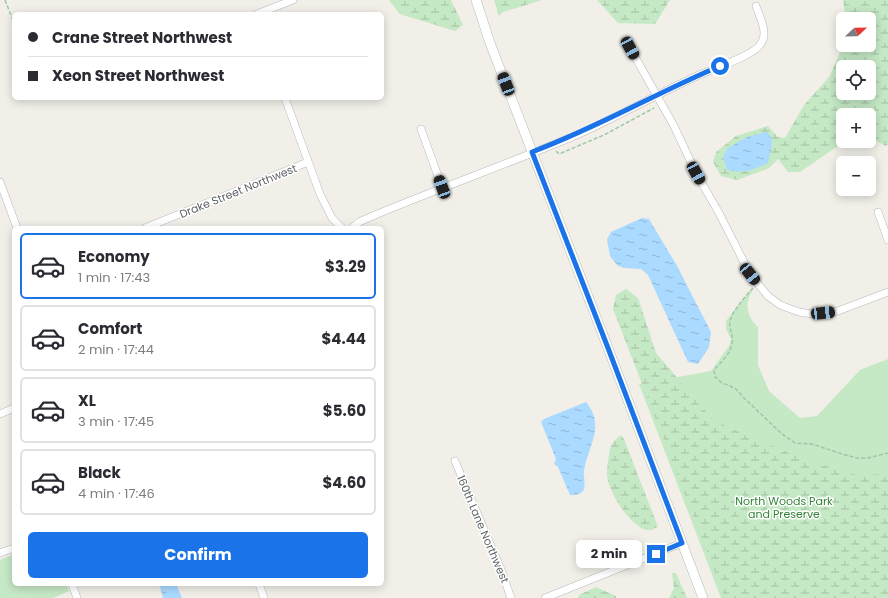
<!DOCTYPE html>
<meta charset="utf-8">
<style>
:root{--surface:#fff;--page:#f7f7f7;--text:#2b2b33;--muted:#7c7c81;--line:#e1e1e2;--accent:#1a73e8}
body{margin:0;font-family:Poppins,sans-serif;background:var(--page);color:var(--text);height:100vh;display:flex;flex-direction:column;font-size:15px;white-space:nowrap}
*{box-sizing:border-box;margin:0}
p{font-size:13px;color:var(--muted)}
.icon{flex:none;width:22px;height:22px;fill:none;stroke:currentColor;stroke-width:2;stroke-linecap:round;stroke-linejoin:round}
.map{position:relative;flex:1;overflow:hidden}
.sheet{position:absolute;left:12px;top:226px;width:372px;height:360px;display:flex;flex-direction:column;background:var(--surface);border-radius:6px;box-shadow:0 2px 10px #0003}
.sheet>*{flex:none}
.hud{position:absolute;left:12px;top:12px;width:372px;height:88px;border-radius:6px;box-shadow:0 2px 10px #0003;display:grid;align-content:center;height:88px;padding:0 16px;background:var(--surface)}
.needle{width:26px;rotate:68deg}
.buttons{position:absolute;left:836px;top:12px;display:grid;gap:8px}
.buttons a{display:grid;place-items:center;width:40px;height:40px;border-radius:6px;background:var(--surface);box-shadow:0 2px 10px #0003;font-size:20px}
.end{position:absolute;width:18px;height:18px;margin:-9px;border:5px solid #1a73e8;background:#fff;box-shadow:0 0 0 2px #fff}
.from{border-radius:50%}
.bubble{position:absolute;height:28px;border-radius:6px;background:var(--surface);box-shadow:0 2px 10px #0003;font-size:13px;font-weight:700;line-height:28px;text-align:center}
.car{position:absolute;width:12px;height:24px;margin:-12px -6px;border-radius:5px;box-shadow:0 0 3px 1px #0007;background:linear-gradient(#222 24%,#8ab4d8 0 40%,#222 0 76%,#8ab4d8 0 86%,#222 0)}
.hud b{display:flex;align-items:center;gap:14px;height:38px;font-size:15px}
.hud b+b{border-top:1px solid var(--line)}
.hud i{width:10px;height:10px;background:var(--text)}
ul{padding:7px 0 0;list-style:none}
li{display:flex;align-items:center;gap:12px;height:66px;margin:0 8px 6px;padding:0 8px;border:2px solid var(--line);border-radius:6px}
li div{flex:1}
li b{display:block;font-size:15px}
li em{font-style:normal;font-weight:700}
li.selected{border-color:var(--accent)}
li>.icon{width:36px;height:36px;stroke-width:1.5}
.primary-button{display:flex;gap:8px;margin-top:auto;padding:8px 16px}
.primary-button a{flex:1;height:46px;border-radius:6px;background:var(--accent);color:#fff;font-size:16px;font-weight:700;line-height:46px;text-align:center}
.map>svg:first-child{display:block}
</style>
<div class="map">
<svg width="888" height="598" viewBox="0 0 888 598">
<defs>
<pattern id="wetland-marsh" width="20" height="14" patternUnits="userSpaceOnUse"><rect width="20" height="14" fill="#c5e8c5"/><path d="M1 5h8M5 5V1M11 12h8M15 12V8" fill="none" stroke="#a3c0a4"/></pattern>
<pattern id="water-ripples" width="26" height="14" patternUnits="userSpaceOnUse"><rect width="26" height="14" fill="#aadaff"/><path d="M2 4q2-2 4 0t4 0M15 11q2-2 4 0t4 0" fill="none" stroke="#8eb4d2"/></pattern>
</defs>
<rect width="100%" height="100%" fill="#f1efe8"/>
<g fill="#c5e8c5">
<path d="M752,288L753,290C744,302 746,316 758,327V365L769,391L800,418L817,416L860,370L888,359V598H721L639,384L711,371L729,346L731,339L726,329V321Z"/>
<polygon points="14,554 14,584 66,584 69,591 53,598 0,598 0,560"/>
</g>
<g fill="url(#wetland-marsh)" fill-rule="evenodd">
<polygon points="389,0 451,0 463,25 455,31 400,14"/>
<polygon points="494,0 542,0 503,12 499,16"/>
<polygon points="597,0 670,0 655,24 618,23"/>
<path d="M843,0H888V144L886,146L869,137V115H843V141H845L800,172H788L778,159L769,168L737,180L721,176L713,162L716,152L736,136L768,126L778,137L785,138L804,105L830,76L843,45H869V19H846ZM843,67H869V93H843Z"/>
<polygon points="626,289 638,298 656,353 714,421 806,460 860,476 888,473 888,598 725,598 613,309 616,295"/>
<path d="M621,435L624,439L658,527C655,528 651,531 647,530C631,528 607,490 607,474C607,469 609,449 612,444C614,440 617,438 621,435Z"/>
<polygon points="672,573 676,573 687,598 669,598 674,588"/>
<polygon points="596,587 616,596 616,598 578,598 579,595"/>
</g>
<g fill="url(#water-ripples)">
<path d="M767,132C776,140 770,152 768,163C752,170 745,174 727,170L723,157L728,148L747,137Z"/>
<polygon points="642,218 649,219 676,264 711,332 709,347 698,364 688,362 648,275 641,269 623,268 617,265 610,256 607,239 611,232"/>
<path d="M586,402C590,407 595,415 595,422C597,437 586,455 584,471C583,476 587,488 582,492C579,495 574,495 570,495L558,467L554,464L556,459L541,422L544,419Z"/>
<polygon points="159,584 176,584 182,598 163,598"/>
</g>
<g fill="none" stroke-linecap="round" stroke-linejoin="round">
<g stroke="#b5b8bc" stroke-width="8">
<g id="street">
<polyline points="257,14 293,0"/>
<polyline points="630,48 674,126 696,173 719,213 750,274 768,296 780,305 799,312 812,314 838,311 888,292"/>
<polyline points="285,98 320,194 332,218 342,228"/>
<polyline points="421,129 442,187"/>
<polyline points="0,182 17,228"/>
<polyline points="878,212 888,240"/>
<polyline points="145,228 308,162"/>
<path d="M352,228L359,222L375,215C440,188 507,164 572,137C614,119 655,95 697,76C712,69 750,57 759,46C770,35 760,18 756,6"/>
<polyline points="0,414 14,408"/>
<polyline points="455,461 500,567 511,598"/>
<polyline points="0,553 14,548"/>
<polyline points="72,584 77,598"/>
<polyline points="259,584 264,598"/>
<polyline points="545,598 682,543"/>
</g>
</g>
<g stroke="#b6babf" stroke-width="10">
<polyline id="secondary" points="476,0 490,43 608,348 703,598"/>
</g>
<g stroke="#9cc7a9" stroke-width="1.5" stroke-dasharray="4 2" stroke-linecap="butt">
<polyline points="5,0 14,23"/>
<polyline points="556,151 559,154 604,135 654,108"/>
<path d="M753,288C745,297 733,310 730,321C729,327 731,330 732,336C735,350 722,361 714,370L715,377L722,383L728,385L736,389L745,399L782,434L795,443L812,444L842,454L857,458H868L888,453"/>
</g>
<use href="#street" stroke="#fff" stroke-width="7"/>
<use href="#secondary" stroke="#fff" stroke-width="9"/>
</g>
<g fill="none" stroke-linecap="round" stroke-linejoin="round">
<path stroke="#1a73e8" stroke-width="5" d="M656,554L682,543L608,348L532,152C597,128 656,93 720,66"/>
</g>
<g text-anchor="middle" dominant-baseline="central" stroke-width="3" stroke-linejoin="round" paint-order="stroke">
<g font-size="11" fill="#5f6368" stroke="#fff">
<text transform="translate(238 191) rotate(-22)">Drake Street Northwest</text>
<text transform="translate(483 529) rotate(67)">160th Lane Northwest</text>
</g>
<g font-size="11" fill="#348238" stroke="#fff">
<text x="784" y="501">North Woods Park<tspan x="784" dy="13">and Preserve</tspan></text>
</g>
</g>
</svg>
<div class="buttons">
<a><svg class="needle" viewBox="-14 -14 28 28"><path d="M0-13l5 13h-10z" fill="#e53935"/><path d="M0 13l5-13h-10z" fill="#7c7c81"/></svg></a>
<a><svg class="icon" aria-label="locate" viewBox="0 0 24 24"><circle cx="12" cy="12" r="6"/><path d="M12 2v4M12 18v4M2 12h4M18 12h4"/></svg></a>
<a>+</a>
<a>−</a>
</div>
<i class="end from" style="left:720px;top:66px"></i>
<i class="end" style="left:656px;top:554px"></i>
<div class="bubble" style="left:576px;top:540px;width:66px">2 min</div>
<i class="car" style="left:630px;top:48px;rotate:151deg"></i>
<i class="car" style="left:506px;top:84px;rotate:339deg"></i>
<i class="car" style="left:696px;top:173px;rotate:151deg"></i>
<i class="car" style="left:442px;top:187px;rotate:340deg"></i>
<i class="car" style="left:750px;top:274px;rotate:141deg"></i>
<i class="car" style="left:823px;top:313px;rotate:84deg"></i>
<div class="hud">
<b><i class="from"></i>Crane Street Northwest</b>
<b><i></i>Xeon Street Northwest</b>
</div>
<section class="sheet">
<ul>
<li class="selected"><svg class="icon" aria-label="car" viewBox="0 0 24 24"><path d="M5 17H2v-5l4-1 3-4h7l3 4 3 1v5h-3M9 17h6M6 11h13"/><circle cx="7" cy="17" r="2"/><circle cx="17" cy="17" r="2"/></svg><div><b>Economy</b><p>1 min · 17:43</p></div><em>$3.29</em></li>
<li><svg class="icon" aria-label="car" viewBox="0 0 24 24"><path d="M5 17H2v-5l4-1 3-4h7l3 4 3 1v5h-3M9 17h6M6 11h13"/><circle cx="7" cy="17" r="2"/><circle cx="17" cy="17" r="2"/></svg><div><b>Comfort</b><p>2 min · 17:44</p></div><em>$4.44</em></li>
<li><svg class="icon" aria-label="car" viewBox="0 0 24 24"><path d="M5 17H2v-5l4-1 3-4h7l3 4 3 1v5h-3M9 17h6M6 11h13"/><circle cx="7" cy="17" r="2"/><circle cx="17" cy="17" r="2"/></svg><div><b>XL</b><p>3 min · 17:45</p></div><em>$5.60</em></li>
<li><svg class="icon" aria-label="car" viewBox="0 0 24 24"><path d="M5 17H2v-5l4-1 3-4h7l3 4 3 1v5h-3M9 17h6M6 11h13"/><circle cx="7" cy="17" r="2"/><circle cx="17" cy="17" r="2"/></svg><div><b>Black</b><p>4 min · 17:46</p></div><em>$4.60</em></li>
</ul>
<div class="primary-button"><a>Confirm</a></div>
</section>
</div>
